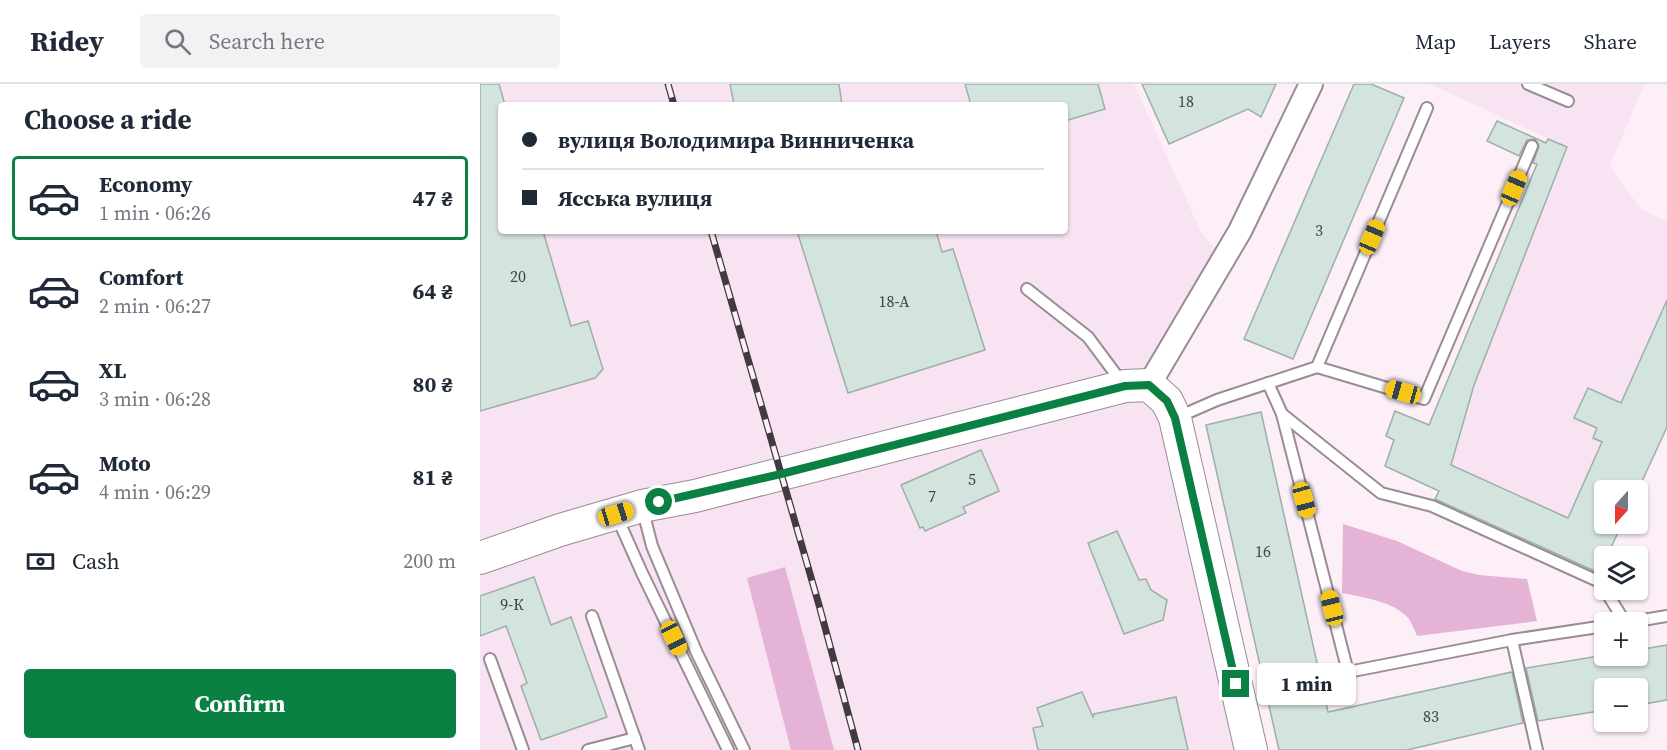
<!DOCTYPE html>
<meta charset="utf-8">
<style>
:root{--surface:#fff;--page:#f2f2f3;--text:#1f2937;--muted:#747a83;--line:#e0e1e3;--accent:#0b8043}
body{margin:0;font-family:"Source Serif 4",serif;background:var(--page);color:var(--text);height:100vh;display:flex;flex-direction:column;font-size:22px;white-space:nowrap}
*{box-sizing:border-box;margin:0}
p{font-size:20px;color:var(--muted)}
.icon{flex:none;width:33px;height:33px;fill:none;stroke:currentColor;stroke-width:2;stroke-linecap:round;stroke-linejoin:round}
.map{position:relative;flex:1;overflow:hidden}
.panel{display:flex;flex-direction:column;background:var(--surface);width:480px}
.panel>*{flex:none}
.banner{position:absolute;left:18px;top:18px;width:570px;height:132px;border-radius:6px;box-shadow:0 2px 4px #0004;display:grid;align-content:center;height:132px;padding:0 24px;background:var(--surface)}
.needle{width:39px;rotate:201deg}
.fabs{position:absolute;left:1114px;top:396px;display:grid;gap:12px}
.fabs a{display:grid;place-items:center;width:54px;height:54px;border-radius:6px;background:var(--surface);box-shadow:0 2px 4px #0004;font-size:30px}
.end{position:absolute;width:27px;height:27px;margin:-14px;border:8px solid #0b8043;background:#fff;box-shadow:0 0 0 3px #fff}
.from{border-radius:50%}
.bubble{position:absolute;height:42px;border-radius:6px;background:var(--surface);box-shadow:0 2px 4px #0004;font-size:20px;font-weight:700;line-height:42px;text-align:center}
.car{position:absolute;width:18px;height:36px;margin:-18px -9px;border-radius:8px;box-shadow:0 0 4px 2px #0007;background:linear-gradient(#f5c518 24%,#345 0 40%,#f5c518 0 76%,#345 0 86%,#f5c518 0)}
.banner b{display:flex;align-items:center;gap:21px;height:57px;font-size:22px}
.banner b+b{border-top:2px solid var(--line)}
.banner i{width:15px;height:15px;background:var(--text)}
ul{padding:0;list-style:none}
li{display:flex;align-items:center;gap:18px;height:84px;margin:0 12px 9px;padding:0 12px;border:3px solid transparent;border-radius:6px}
li div{flex:1}
li b{display:block;font-size:22px}
li em{font-style:normal;font-weight:700}
li.active{border-color:var(--accent)}
li>.icon{width:54px;height:54px;stroke-width:1.5}
h2{padding:0 24px;font-size:27px;line-height:72px}
.pay{display:flex;align-items:center;gap:15px;height:66px;padding:0 24px;font-size:22px}
.pay p{margin-inline-start:auto}
.primary-button{display:flex;gap:12px;margin-top:auto;padding:12px 24px}
.primary-button a{flex:1;height:69px;border-radius:6px;background:var(--accent);color:#fff;font-size:24px;font-weight:700;line-height:69px;text-align:center}
header{display:flex;align-items:center;gap:36px;box-sizing:border-box;height:84px;padding:0 30px;background:var(--surface);border-bottom:2px solid var(--line)}
header strong{font-size:28px}
nav{display:flex;gap:33px;margin-inline-start:auto;font-size:21px}
.search{width:420px;height:54px;background:var(--page);display:flex;align-items:center;gap:15px;box-sizing:border-box;padding:0 21px;border-radius:6px;color:var(--muted);font-size:22px}
main{display:flex;flex:1;min-height:0}
.map>svg:first-child{display:block}
</style>
<header>
<strong>Ridey</strong>
<div class="search"><svg class="icon" aria-label="search" viewBox="0 0 24 24"><circle cx="10" cy="10" r="6"/><path d="M15 15l6 6"/></svg>Search here</div>
<nav><a>Map</a><a>Layers</a><a>Share</a></nav>
</header>
<main>
<section class="panel">
<h2>Choose a ride</h2>
<ul>
<li class="active"><svg class="icon" aria-label="car" viewBox="0 0 24 24"><path d="M5 17H2v-5l4-1 3-4h7l3 4 3 1v5h-3M9 17h6M6 11h13"/><circle cx="7" cy="17" r="2"/><circle cx="17" cy="17" r="2"/></svg><div><b>Economy</b><p>1 min · 06:26</p></div><em>47 ₴</em></li>
<li><svg class="icon" aria-label="car" viewBox="0 0 24 24"><path d="M5 17H2v-5l4-1 3-4h7l3 4 3 1v5h-3M9 17h6M6 11h13"/><circle cx="7" cy="17" r="2"/><circle cx="17" cy="17" r="2"/></svg><div><b>Comfort</b><p>2 min · 06:27</p></div><em>64 ₴</em></li>
<li><svg class="icon" aria-label="car" viewBox="0 0 24 24"><path d="M5 17H2v-5l4-1 3-4h7l3 4 3 1v5h-3M9 17h6M6 11h13"/><circle cx="7" cy="17" r="2"/><circle cx="17" cy="17" r="2"/></svg><div><b>XL</b><p>3 min · 06:28</p></div><em>80 ₴</em></li>
<li><svg class="icon" aria-label="car" viewBox="0 0 24 24"><path d="M5 17H2v-5l4-1 3-4h7l3 4 3 1v5h-3M9 17h6M6 11h13"/><circle cx="7" cy="17" r="2"/><circle cx="17" cy="17" r="2"/></svg><div><b>Moto</b><p>4 min · 06:29</p></div><em>81 ₴</em></li>
</ul>
<div class="pay"><svg class="icon" aria-label="cash" viewBox="0 0 24 24"><path d="M3 7h18v10H3z"/><circle cx="12" cy="12" r="2"/></svg>Cash<p>200 m</p></div>
<div class="primary-button"><a>Confirm</a></div>
</section>
<div class="map">
<svg width="1187" height="666" viewBox="0 0 1187 666">
<rect width="100%" height="100%" fill="#fceff8"/>
<g fill="#f7e3f1" fill-rule="evenodd">
<path d="M0,0H654L721,148L743,174L670,303L770,666H0ZM21,21H585V147H21Z"/>
<polygon points="950,0 1164,0 1130,82 1160,124 1187,138 1187,343 1158,406 1125,406 1125,440 1142,440 1127,472 1125,472 1118,492 954,419 971,381 994,301 1087,63"/>
</g>
<g fill="#e4b3d5">
<path d="M863,440L917,457L982,487L999,491L1047,495L1057,537L937,552C935,547 932,540 929,535C916,518 882,513 862,509Z"/>
<polygon points="305,483 354,666 311,666 267,494"/>
</g>
<g fill="#d3e3de" stroke="#9eaea8" stroke-width="1.5">
<polygon points="0,0 19,0 25,21 21,21 21,147 63,147 91,242 108,237 123,285 115,294 0,327"/>
<polygon points="250,0 359,0 362,21 254,21"/>
<polygon points="485,0 618,0 625,25 585,37 585,21 491,21"/>
<polygon points="662,0 796,0 781,33 768,25 689,60"/>
<polygon points="874,0 891,0 924,14 813,275 764,255"/>
<polygon points="1017,37 1066,59 1068,55 1087,63 994,301 971,381 1088,434 1122,358 1113,354 1117,344 1094,334 1108,304 1141,319 1187,216 1187,343 1158,406 1125,406 1125,440 1142,440 1127,472 1125,472 1119,489 955,415 959,407 905,382 914,356 906,352 915,327 949,341 1057,80 1053,79 1059,62 1055,55 1047,56 1039,72 1007,57"/>
<polygon points="317,147 456,147 462,168 473,165 505,266 368,309"/>
<polygon points="781,328 848,628 1032,588 1043,639 927,666 799,666 726,341"/>
<polygon points="501,366 519,407 483,423 486,429 445,447 443,443 440,444 421,401"/>
<polygon points="637,447 659,496 666,495 671,506 687,516 683,536 644,550 608,459"/>
<polygon points="54,493 71,541 91,533 127,633 61,656 41,602 47,599 26,542 0,552 0,512"/>
<polygon points="1187,561 1187,616 1158,621 1158,604 1125,604 1125,626 1058,637 1046,584 1125,571 1158,572 1158,566"/>
<polygon points="602,608 613,633 614,630 696,613 708,666 558,666 553,644 563,642 557,624"/>
</g>
<g fill="none" stroke-linecap="round" stroke-linejoin="round">
<g stroke="#998c95" stroke-width="14">
<g id="service">
<polyline points="1048,0 1088,17"/>
<polyline points="547,205 608,253 643,300"/>
<polyline points="837,283 944,315 1052,62"/>
<polyline points="788,299 802,330 868,588 1032,556 1125,542"/>
<polyline points="802,330 901,409 952,422 1120,498 1145,538"/>
<polyline points="698,333 737,316 837,283 947,24"/>
<polyline points="162,423 172,462 216,567 264,666"/>
<polyline points="137,433 162,489 248,666"/>
<polyline points="112,532 159,666"/>
<polyline points="1151,538 1187,532"/>
<polyline points="1032,556 1057,666"/>
<polyline points="10,575 43,666"/>
<polyline points="108,666 155,654"/>
</g>
</g>
<g stroke="#998c95" stroke-width="26">
<polyline id="minor" points="669,301 760,147 831,0"/>
</g>
<g stroke="#998c95" stroke-width="34">
<polyline id="secondary" points="0,474 80,446 162,422 215,412 645,302 669,301 687,317 695,334 771,666"/>
</g>
<use href="#service" stroke="#fff" stroke-width="10"/>
<use href="#minor" stroke="#fff" stroke-width="22"/>
<use href="#secondary" stroke="#fff" stroke-width="32"/>
<g stroke="#413b3f" stroke-width="7">
<g id="rail">
<polyline points="188,0 194,21"/>
<polyline points="231,147 339,521 378,666"/>
</g>
</g>
<use href="#rail" stroke="#fceff8" stroke-width="4.5" stroke-dasharray="14" stroke-linecap="butt"/>
</g>
<g fill="none" stroke-linecap="round" stroke-linejoin="round">
<polyline stroke="#0b8043" stroke-width="8" points="179,418 301,390 645,302 669,301 687,317 695,334 756,600"/>
</g>
<g text-anchor="middle" dominant-baseline="central" stroke-width="4.5" stroke-linejoin="round" paint-order="stroke">
<g font-size="16" fill="#434445">
<text x="706" y="17">18</text>
<text x="839" y="146">3</text>
<text x="38" y="192">20</text>
<text x="414" y="217">18-А</text>
<text x="492" y="395">5</text>
<text x="452" y="412">7</text>
<text x="783" y="467">16</text>
<text x="32" y="520">9-К</text>
<text x="951" y="632">83</text>
</g>
</g>
</svg>
<div class="fabs">
<a><svg class="needle" viewBox="-14 -14 28 28"><path d="M0-13l5 13h-10z" fill="#e53935"/><path d="M0 13l5-13h-10z" fill="#747a83"/></svg></a>
<a><svg class="icon" aria-label="layers" viewBox="0 0 24 24"><path d="M12 4l9 5-9 5-9-5zM3 14l9 5 9-5"/></svg></a>
<a>+</a>
<a>−</a>
</div>
<i class="end from" style="left:179px;top:418px"></i>
<i class="end" style="left:756px;top:600px"></i>
<div class="bubble" style="left:777px;top:579px;width:99px">1 min</div>
<i class="car" style="left:1034px;top:104px;rotate:23deg"></i>
<i class="car" style="left:892px;top:153px;rotate:23deg"></i>
<i class="car" style="left:923px;top:308px;rotate:286deg"></i>
<i class="car" style="left:824px;top:416px;rotate:165deg"></i>
<i class="car" style="left:136px;top:430px;rotate:73deg"></i>
<i class="car" style="left:852px;top:524px;rotate:346deg"></i>
<i class="car" style="left:194px;top:554px;rotate:154deg"></i>
<div class="banner">
<b><i class="from"></i>вулиця Володимира Винниченка</b>
<b><i></i>Ясська вулиця</b>
</div>
</div>
</main>
